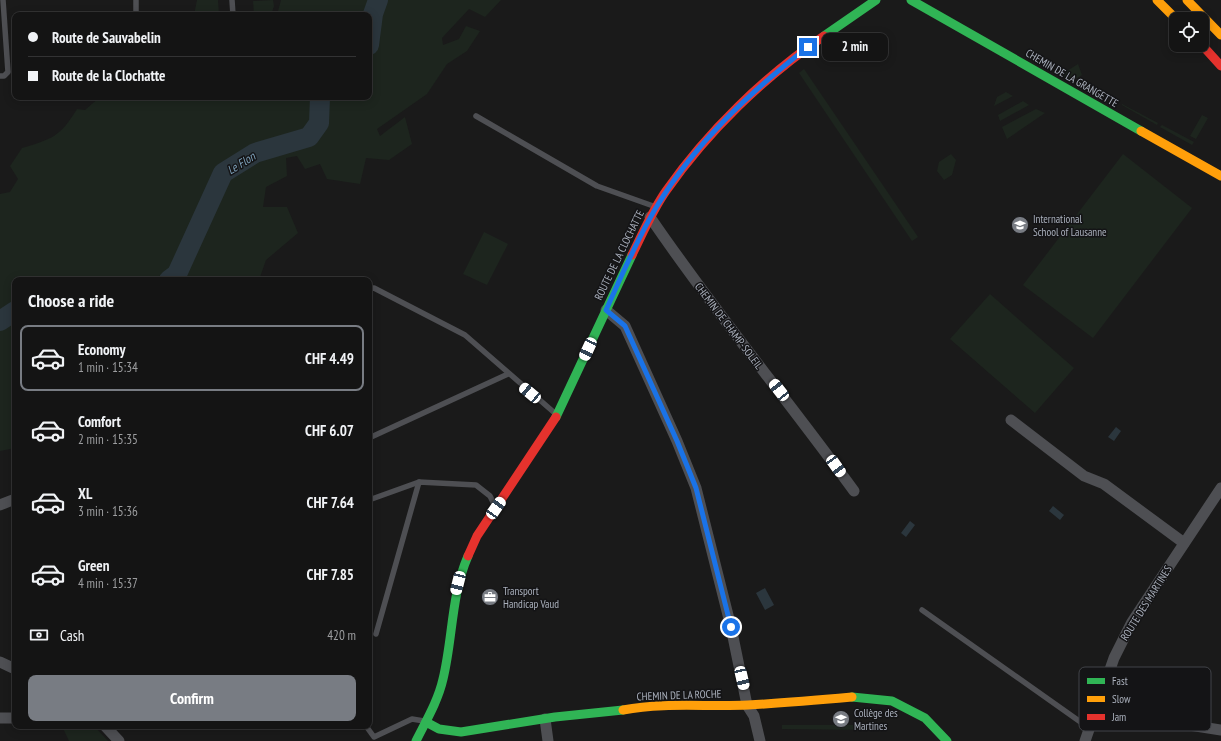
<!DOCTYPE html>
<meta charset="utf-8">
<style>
:root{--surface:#141414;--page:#1d1d1d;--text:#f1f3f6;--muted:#9d9ea0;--line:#333334;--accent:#787c83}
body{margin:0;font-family:"PT Sans Narrow",sans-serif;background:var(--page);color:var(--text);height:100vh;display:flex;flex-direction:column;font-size:15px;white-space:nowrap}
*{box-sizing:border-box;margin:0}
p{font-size:13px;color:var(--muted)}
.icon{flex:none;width:22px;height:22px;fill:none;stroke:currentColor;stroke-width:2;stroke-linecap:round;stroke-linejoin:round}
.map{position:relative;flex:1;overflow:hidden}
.panel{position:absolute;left:12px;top:277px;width:360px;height:452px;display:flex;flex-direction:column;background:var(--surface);border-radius:8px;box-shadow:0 2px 10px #0003,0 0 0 1px var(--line)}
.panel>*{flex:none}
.top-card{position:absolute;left:12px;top:12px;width:360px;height:88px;border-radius:8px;box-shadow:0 2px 10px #0003,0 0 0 1px var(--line);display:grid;align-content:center;height:88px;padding:0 16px;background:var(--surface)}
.fabs{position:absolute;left:1169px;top:12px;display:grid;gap:8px}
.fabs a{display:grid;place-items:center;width:40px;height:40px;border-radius:8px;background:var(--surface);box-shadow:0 2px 10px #0003,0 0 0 1px var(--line);font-size:20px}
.end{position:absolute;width:18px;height:18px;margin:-9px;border:5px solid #1a73e8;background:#fff;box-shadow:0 0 0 2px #fff}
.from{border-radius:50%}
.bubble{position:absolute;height:28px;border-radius:8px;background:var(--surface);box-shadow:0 2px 10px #0003,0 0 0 1px var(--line);font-size:13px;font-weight:700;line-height:28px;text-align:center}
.car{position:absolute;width:12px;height:24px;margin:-12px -6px;border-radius:5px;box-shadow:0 0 3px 1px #0007;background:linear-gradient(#fff 24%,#345 0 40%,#fff 0 76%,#345 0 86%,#fff 0)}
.top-card b{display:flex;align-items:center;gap:14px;height:38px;font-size:15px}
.top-card b+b{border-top:1px solid var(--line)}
.top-card i{width:10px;height:10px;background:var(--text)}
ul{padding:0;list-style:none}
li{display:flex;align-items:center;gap:12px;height:66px;margin:0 8px 6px;padding:0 8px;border:2px solid transparent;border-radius:8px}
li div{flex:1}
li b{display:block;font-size:15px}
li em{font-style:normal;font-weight:700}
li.active{border-color:var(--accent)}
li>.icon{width:36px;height:36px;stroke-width:1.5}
h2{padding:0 16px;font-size:18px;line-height:48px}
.pay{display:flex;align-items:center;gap:10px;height:44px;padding:0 16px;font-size:15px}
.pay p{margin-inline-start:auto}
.primary-button{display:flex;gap:8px;margin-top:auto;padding:8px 16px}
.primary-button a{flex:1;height:46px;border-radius:8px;background:var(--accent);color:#fff;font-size:16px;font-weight:700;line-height:46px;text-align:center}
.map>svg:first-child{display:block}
</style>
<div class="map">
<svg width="1221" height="741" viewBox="0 0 1221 741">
<rect width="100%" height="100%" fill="#1a1a1a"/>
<g fill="#1d251e">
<polygon points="197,0 218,0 219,15 194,15"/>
<polygon points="273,0 274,6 271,15 254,15 253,1"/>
<path d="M281,0H501L485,17L469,9L442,38L443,45L459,39L466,26L480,31L467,51L447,64L427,94L377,129L380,136L405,117L412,144L389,160L366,158L360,184L327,179L320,164L305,169L297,156L286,158L287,176L266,187L263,207H287L298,233L266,260L259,280H15V448L0,451V194L10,192L18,179L10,166L22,148C52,139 60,137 77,109L85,110L100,97H369V15H277Z"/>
<polygon points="1078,64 1082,75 1070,82 1059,76"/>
<polygon points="804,69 918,237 912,241 799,73"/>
<polygon points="1084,81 1096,90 1090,93 1076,85"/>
<polygon points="1006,92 1013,96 994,106 997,97"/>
<polygon points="1023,101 1029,105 1000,121 998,115"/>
<polygon points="1122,104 1158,123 1157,125 1122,105"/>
<polygon points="1036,109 1045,113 1007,139 1002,127"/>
<polygon points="1202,115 1208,118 1196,139 1190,136"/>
<polygon points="1162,125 1194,142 1192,145 1160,127"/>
<polygon points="951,154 956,160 952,175 944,180 937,171 939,162"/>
<polygon points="1123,154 1192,208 1093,338 1023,285"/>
<polygon points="484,232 508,244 487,285 463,274"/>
<polygon points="990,294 1074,368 1035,413 950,339"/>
<polygon points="782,725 872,725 872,730 782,729"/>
<polygon points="62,726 94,726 108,741 69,741"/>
</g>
<g fill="#2b363d">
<polygon points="1116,427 1121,431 1114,441 1108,437"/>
<polygon points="1053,506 1064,515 1060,520 1049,511"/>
<polygon points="910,521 915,525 906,537 901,533"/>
<polygon points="765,588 774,605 765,610 756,593"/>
</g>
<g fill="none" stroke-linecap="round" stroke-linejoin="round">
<polyline stroke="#2b363d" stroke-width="3.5" points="177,274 178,280"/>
<g stroke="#2b363d" stroke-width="20">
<polyline points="369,45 373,14 378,0"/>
<polyline points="169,280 177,274 223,173 255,153 309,137 319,123 320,97"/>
<polyline points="0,321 15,311"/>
</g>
<g stroke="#4e4f53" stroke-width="5.5">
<polyline points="136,0 136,15"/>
<polyline points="232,0 233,15"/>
<polyline points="0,76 4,76 8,72 3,0"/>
<polyline points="476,116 597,186 656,207"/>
<polyline points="369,289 374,288 465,335 557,415"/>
<polyline points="369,438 508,374"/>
<polyline points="369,500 419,482"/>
<polyline points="922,610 1089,728"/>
<polyline points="376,634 419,482 476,485 490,496 495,506"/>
<polyline points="366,726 374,737 412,719 424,721"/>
</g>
<g stroke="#4e4f53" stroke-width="11">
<path d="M650,217C714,311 787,399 854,491"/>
<polyline points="606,310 625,326 677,441 696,488 731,627 747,705 754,716 760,741"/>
<polyline points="1011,420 1084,476 1104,484 1184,543"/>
<polyline points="0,505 15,499"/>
<polyline points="0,662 15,669"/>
<polyline points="1095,710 1221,730"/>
<polyline points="0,718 15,718"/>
<polyline points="545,719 548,741"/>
<polyline points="105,726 119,741"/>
<polyline points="1085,741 1114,658 1132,622 1221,488"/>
</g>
<g stroke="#30b455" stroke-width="9">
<polyline points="911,0 1141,131"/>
<polyline points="824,36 876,0"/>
<polyline points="556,417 632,255"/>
<polyline points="852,697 892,701 925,718 947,741"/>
<polyline points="426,722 439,729 461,732 555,717 623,710"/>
<path d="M416,741C426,721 438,701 443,679C453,638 451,595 468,556"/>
</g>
<g stroke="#ff9f0a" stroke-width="9">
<polyline points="1157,0 1176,19"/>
<polyline points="1187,0 1221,35"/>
<polyline points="1141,131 1221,176"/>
<path d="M623,710C665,702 706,707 748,705C783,703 818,700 852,697"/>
</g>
<g stroke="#e5322d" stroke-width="9">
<polyline points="1202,45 1221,66"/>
<path d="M632,255C643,233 652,211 666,191C708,131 764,77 824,36"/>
<polyline points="468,556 477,536 556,417"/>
</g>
</g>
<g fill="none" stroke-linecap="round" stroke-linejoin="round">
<path stroke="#1a73e8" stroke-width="5" d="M731,627L696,488L677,441L625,326L606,310C622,275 637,239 657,206C695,143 750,92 808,47"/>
</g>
<defs>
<g id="school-disc" transform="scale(0.9)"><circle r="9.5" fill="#787c83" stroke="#141416"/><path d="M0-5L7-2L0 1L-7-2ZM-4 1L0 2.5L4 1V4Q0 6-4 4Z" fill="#fff"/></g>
<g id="office-disc" transform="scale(0.9)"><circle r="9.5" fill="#787c83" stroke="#141416"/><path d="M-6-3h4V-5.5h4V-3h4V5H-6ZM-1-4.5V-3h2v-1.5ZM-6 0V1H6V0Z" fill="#fff"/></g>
</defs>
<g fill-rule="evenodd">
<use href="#school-disc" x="1020" y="225"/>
<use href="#office-disc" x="490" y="597"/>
<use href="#school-disc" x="841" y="719"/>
</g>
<g text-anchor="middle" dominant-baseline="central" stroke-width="3" stroke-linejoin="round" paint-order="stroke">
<g font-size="11" fill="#aab0bc" stroke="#141416">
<text transform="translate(1072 78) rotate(30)">CHEMIN DE LA GRANGETTE</text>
<text transform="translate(619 255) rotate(-64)">ROUTE DE LA CLOCHATTE</text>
<text transform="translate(729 326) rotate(53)">CHEMIN DE CHAMP-SOLEIL</text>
<text transform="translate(1146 603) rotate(-58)">ROUTE DES MARTINES</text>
<text transform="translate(679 695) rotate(-2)">CHEMIN DE LA ROCHE</text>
</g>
<g font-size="11" fill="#aab0bc" stroke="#141416" text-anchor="start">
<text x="1033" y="219">International<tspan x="1033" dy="13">School of Lausanne</tspan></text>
<text x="503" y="591">Transport<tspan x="503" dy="13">Handicap Vaud</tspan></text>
<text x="854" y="713">Collège des<tspan x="854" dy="13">Martines</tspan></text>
</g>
<g font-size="12" font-style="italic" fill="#7ea1ba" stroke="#141416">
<text transform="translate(241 163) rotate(-32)">Le Flon</text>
</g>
</g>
<rect x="1079" y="667" width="132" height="64" rx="6" fill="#141416" stroke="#414348" stroke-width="1"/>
<rect x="1087" y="678" width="18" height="6" fill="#30b455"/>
<rect x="1087" y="696" width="18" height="6" fill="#ff9f0a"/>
<rect x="1087" y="714" width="18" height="6" fill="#e5322d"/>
<g font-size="11" fill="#aab0bc">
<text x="1112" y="685">Fast</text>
<text x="1112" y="703">Slow</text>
<text x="1112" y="721">Jam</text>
</g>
</svg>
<div class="fabs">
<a><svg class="icon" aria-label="locate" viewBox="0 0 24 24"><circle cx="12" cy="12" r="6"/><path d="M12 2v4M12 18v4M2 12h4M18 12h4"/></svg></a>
</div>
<i class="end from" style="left:731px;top:627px"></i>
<i class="end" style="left:808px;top:47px"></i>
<div class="bubble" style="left:822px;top:33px;width:66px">2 min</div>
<i class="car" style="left:588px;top:349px;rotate:205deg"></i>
<i class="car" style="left:779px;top:390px;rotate:322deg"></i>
<i class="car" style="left:530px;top:393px;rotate:310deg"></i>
<i class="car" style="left:836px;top:466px;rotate:144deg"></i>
<i class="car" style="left:496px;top:508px;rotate:35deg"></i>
<i class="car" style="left:458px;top:583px;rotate:194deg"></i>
<i class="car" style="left:742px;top:678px;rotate:167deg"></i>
<div class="top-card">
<b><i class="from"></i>Route de Sauvabelin</b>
<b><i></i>Route de la Clochatte</b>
</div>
<section class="panel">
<h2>Choose a ride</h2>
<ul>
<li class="active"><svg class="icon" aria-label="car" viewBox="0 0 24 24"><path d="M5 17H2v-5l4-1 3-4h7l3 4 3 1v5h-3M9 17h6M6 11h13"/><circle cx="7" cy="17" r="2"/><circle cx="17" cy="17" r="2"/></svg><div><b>Economy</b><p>1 min · 15:34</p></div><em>CHF 4.49</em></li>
<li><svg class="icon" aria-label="car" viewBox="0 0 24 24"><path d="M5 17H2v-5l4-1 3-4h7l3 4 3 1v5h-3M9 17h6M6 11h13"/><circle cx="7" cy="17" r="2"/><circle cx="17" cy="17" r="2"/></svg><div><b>Comfort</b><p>2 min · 15:35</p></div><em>CHF 6.07</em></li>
<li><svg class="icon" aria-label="car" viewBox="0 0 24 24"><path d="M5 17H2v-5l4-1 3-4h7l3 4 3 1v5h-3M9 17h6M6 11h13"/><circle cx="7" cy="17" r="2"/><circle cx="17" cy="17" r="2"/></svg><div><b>XL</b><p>3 min · 15:36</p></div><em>CHF 7.64</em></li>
<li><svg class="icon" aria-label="car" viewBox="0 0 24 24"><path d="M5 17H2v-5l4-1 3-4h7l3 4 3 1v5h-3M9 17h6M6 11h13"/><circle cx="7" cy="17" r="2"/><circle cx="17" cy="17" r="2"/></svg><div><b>Green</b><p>4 min · 15:37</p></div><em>CHF 7.85</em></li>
</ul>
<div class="pay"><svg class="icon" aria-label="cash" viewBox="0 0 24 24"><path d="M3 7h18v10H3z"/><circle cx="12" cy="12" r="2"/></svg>Cash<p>420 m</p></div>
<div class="primary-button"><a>Confirm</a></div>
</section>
</div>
